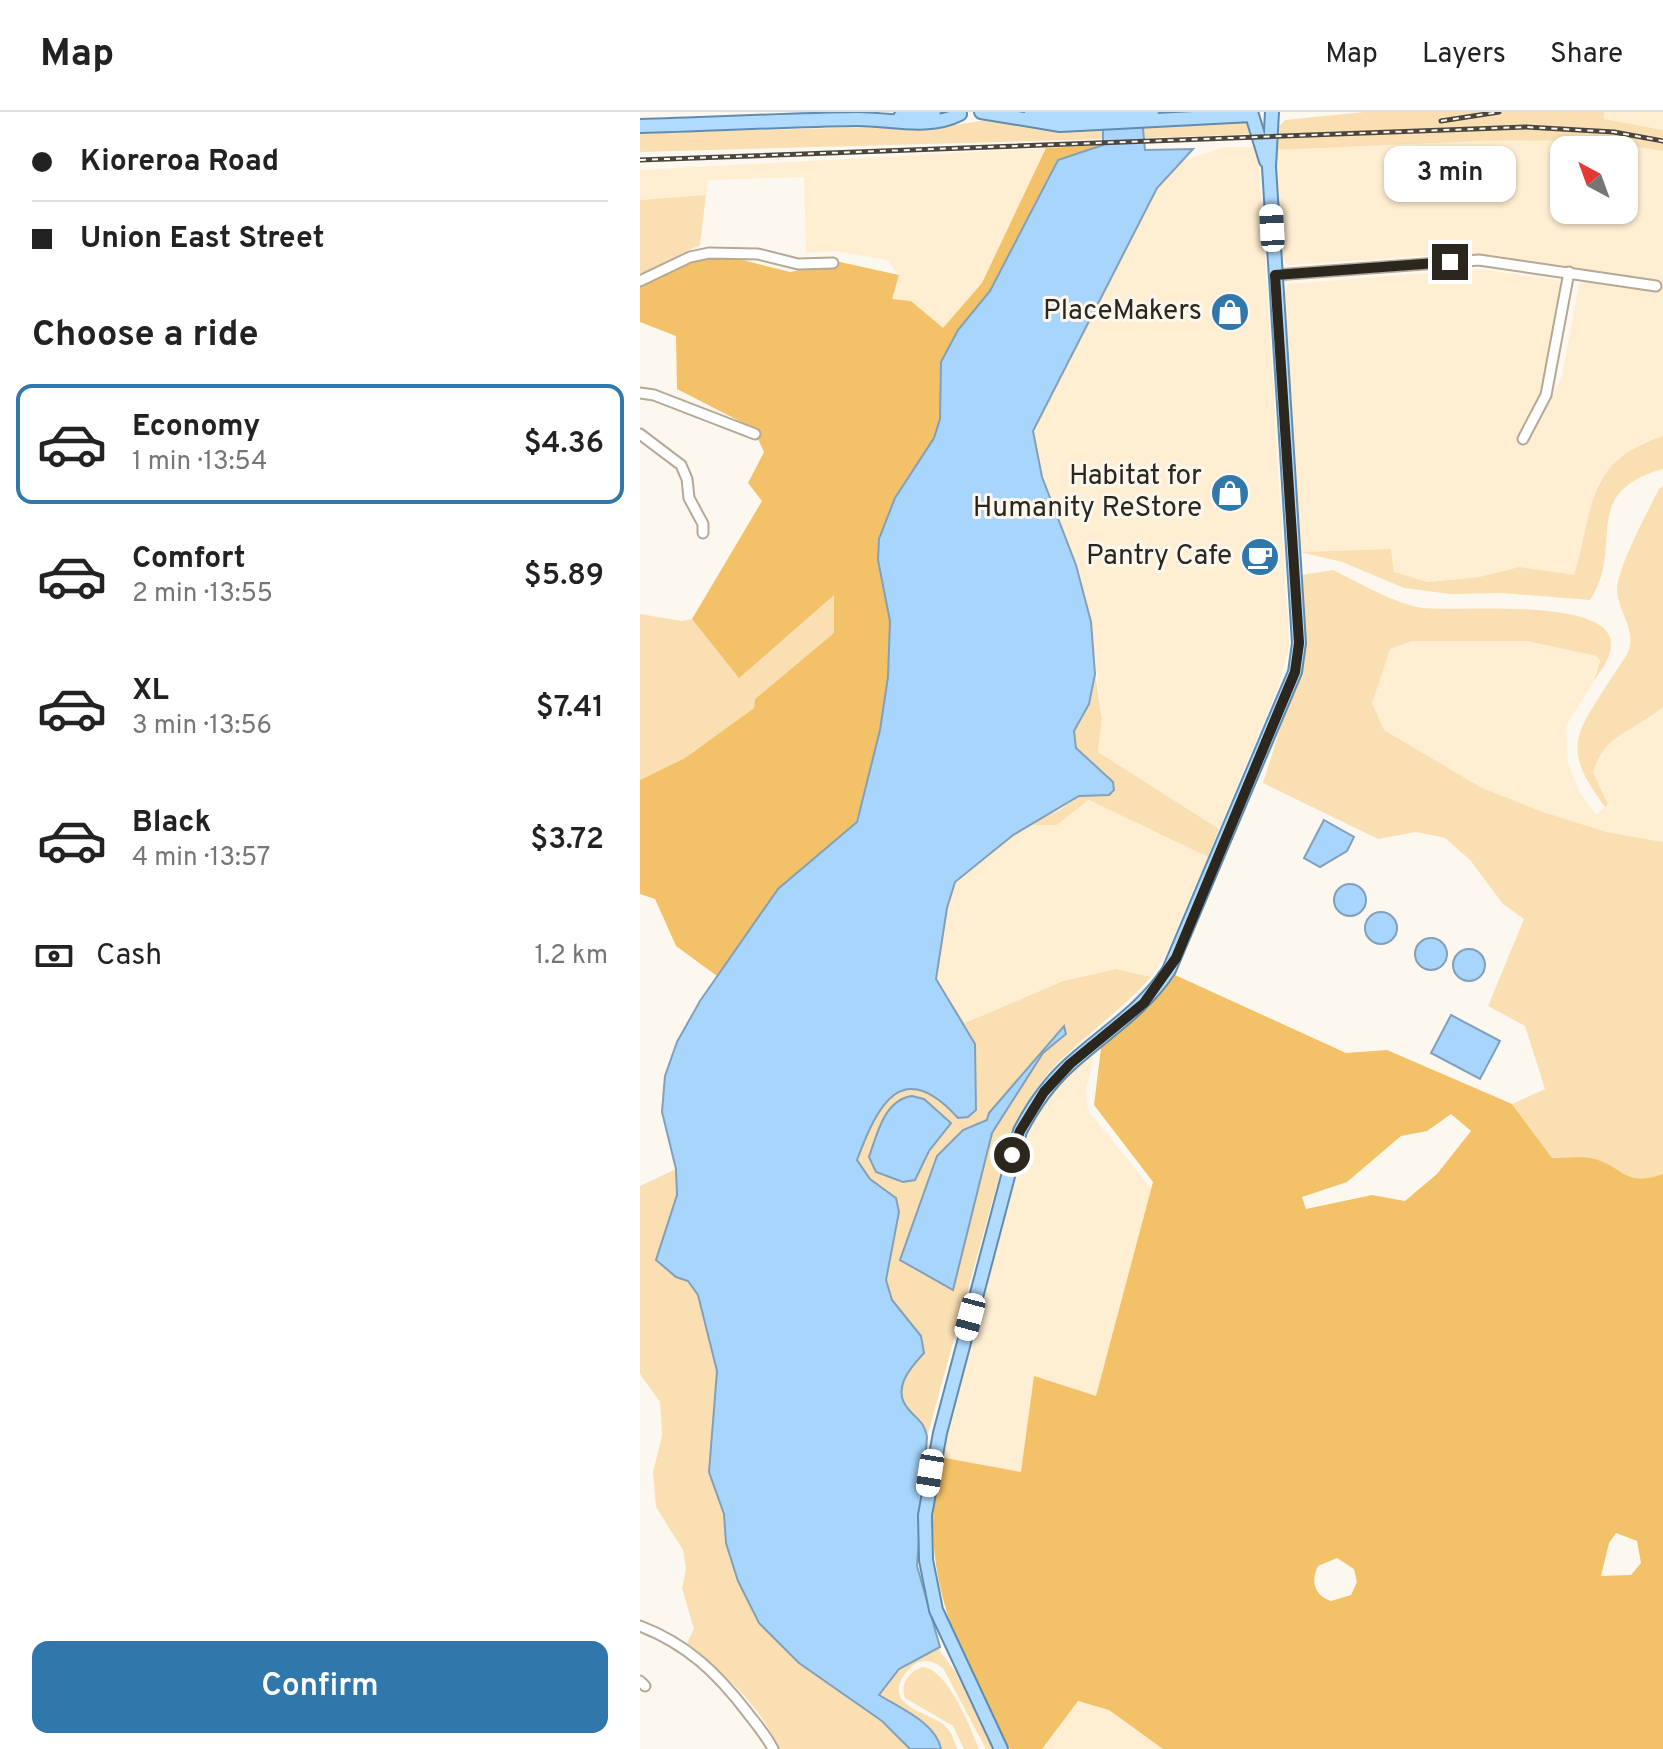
<!DOCTYPE html>
<meta charset="utf-8">
<style>
:root{--surface:#fff;--page:#f2f2f2;--text:#222;--muted:#767676;--line:#e0e0e0;--accent:#3077ac}
body{margin:0;font-family:Overpass,sans-serif;background:var(--page);color:var(--text);height:100vh;display:flex;flex-direction:column;font-size:30px;white-space:nowrap}
*{box-sizing:border-box;margin:0}
p{font-size:26px;color:var(--muted)}
.icon{flex:none;width:44px;height:44px;fill:none;stroke:currentColor;stroke-width:2;stroke-linecap:round;stroke-linejoin:round}
.map{position:relative;flex:1;overflow:hidden}
.drawer{display:flex;flex-direction:column;background:var(--surface);width:640px}
.drawer>*{flex:none}
.hud{display:grid;align-content:center;height:176px;padding:0 32px;background:var(--surface)}
.needle{width:52px;rotate:319deg}
.controls{position:absolute;left:910px;top:24px;display:grid;gap:16px}
.controls a{display:grid;place-items:center;width:88px;height:88px;border-radius:16px;background:var(--surface);box-shadow:0 2px 6px #0004;font-size:40px}
.end{position:absolute;width:36px;height:36px;margin:-18px;border:10px solid #2b261e;background:#fff;box-shadow:0 0 0 4px #fff}
.from{border-radius:50%}
.bubble{position:absolute;height:56px;border-radius:16px;background:var(--surface);box-shadow:0 2px 6px #0004;font-size:26px;font-weight:600;line-height:56px;text-align:center}
.car{position:absolute;width:24px;height:48px;margin:-24px -12px;border-radius:10px;box-shadow:0 0 6px 2px #0007;background:linear-gradient(#fff 24%,#345 0 40%,#fff 0 76%,#345 0 86%,#fff 0)}
.hud b{display:flex;align-items:center;gap:28px;height:76px;font-size:30px}
.hud b+b{border-top:2px solid var(--line)}
.hud i{width:20px;height:20px;background:var(--text)}
ul{padding:0;list-style:none}
li{display:flex;align-items:center;gap:24px;height:120px;margin:0 16px 12px;padding:0 16px;border:4px solid transparent;border-radius:16px}
li div{flex:1}
li b{display:block;font-size:30px}
li em{font-style:normal;font-weight:600}
li.current{border-color:var(--accent)}
li>.icon{width:72px;height:72px;stroke-width:1.5}
h2{padding:0 32px;font-size:36px;line-height:96px}
.pay{display:flex;align-items:center;gap:20px;height:88px;padding:0 32px;font-size:30px}
.pay p{margin-inline-start:auto}
.primary-button{display:flex;gap:16px;margin-top:auto;padding:16px 32px}
.primary-button a{flex:1;height:92px;border-radius:16px;background:var(--accent);color:#fff;font-size:32px;font-weight:600;line-height:92px;text-align:center}
header{display:flex;align-items:center;gap:48px;box-sizing:border-box;height:112px;padding:0 40px;background:var(--surface);border-bottom:2px solid var(--line)}
header strong{font-size:38px}
nav{display:flex;gap:44px;margin-inline-start:auto;font-size:28px}
main{display:flex;flex:1;min-height:0}
.map>svg:first-child{display:block}
</style>
<header>
<strong>Map</strong>
<nav><a>Map</a><a>Layers</a><a>Share</a></nav>
</header>
<main>
<section class="drawer">
<div class="hud">
<b><i class="from"></i>Kioreroa Road</b>
<b><i></i>Union East Street</b>
</div>
<h2>Choose a ride</h2>
<ul>
<li class="current"><svg class="icon" aria-label="car" viewBox="0 0 24 24"><path d="M5 17H2v-5l4-1 3-4h7l3 4 3 1v5h-3M9 17h6M6 11h13"/><circle cx="7" cy="17" r="2"/><circle cx="17" cy="17" r="2"/></svg><div><b>Economy</b><p>1 min · 13:54</p></div><em>$4.36</em></li>
<li><svg class="icon" aria-label="car" viewBox="0 0 24 24"><path d="M5 17H2v-5l4-1 3-4h7l3 4 3 1v5h-3M9 17h6M6 11h13"/><circle cx="7" cy="17" r="2"/><circle cx="17" cy="17" r="2"/></svg><div><b>Comfort</b><p>2 min · 13:55</p></div><em>$5.89</em></li>
<li><svg class="icon" aria-label="car" viewBox="0 0 24 24"><path d="M5 17H2v-5l4-1 3-4h7l3 4 3 1v5h-3M9 17h6M6 11h13"/><circle cx="7" cy="17" r="2"/><circle cx="17" cy="17" r="2"/></svg><div><b>XL</b><p>3 min · 13:56</p></div><em>$7.41</em></li>
<li><svg class="icon" aria-label="car" viewBox="0 0 24 24"><path d="M5 17H2v-5l4-1 3-4h7l3 4 3 1v5h-3M9 17h6M6 11h13"/><circle cx="7" cy="17" r="2"/><circle cx="17" cy="17" r="2"/></svg><div><b>Black</b><p>4 min · 13:57</p></div><em>$3.72</em></li>
</ul>
<div class="pay"><svg class="icon" aria-label="cash" viewBox="0 0 24 24"><path d="M3 7h18v10H3z"/><circle cx="12" cy="12" r="2"/></svg>Cash<p>1.2 km</p></div>
<div class="primary-button"><a>Confirm</a></div>
</section>
<div class="map">
<svg width="1023" height="1637" viewBox="0 0 1023 1637">
<rect width="100%" height="100%" fill="#fdf8ef"/>
<g fill="#ffeed1" fill-rule="evenodd">
<polygon points="964,0 1023,0 1023,18 963,7"/>
<path d="M955,28L1023,39V324L1002,331L959,369L934,464L879,455L839,465L788,470L754,460L751,437L660,440L643,183L648,172L839,157L919,168L921,173L908,258L901,281L876,330L886,335L922,264L939,172L944,170L1016,179L1018,168L825,141L648,153L641,145L636,38L842,29ZM924,38H984V98H924Z"/>
<polygon points="585,35 618,35 649,533 638,576 579,717 458,640 462,606 451,510 436,453 402,365 393,319 517,76 542,49"/>
<polygon points="406,36 342,171 303,217 271,189 251,187 259,163 247,148 195,139 166,141 164,65 68,68 66,83 0,88 0,58"/>
<polygon points="772,529 887,529 956,544 960,548 954,569 926,614 928,652 940,681 956,703 968,692 953,660 959,641 974,625 1011,606 1023,595 1023,730 967,720 903,700 842,676 744,618 732,591 742,555 750,537"/>
<polygon points="450,688 568,745 526,842 511,865 476,857 423,869 325,911 296,867 307,796 314,770 389,713 417,713"/>
<polygon points="449,942 453,946 446,977 448,999 512,1077 456,1285 381,1361 300,1345 383,1029 408,983"/>
<polygon points="438,1589 469,1598 523,1637 402,1637"/>
</g>
<g fill="#fadfb3">
<polygon points="724,0 964,0 964,7 1023,18 1023,39 955,28 842,29 636,38 636,18 645,8"/>
<polygon points="347,8 386,15 463,17 464,27 0,40 0,21 314,13"/>
<polygon points="601,8 613,14 619,22 503,26 503,16"/>
<polygon points="66,83 60,133 0,162 0,88"/>
<path d="M1023,324V357C937,381 986,435 950,488L862,481L810,482L764,476L702,450L660,440L751,437L754,460L788,470L839,465L879,455L934,463C955,395 944,350 1023,324Z"/>
<path d="M1023,374V595C994,621 966,619 953,660L968,692L965,695C920,635 936,622 972,565C978,555 989,543 990,533C993,513 978,498 977,479C976,458 1008,399 1019,377Z"/>
<path d="M693,458C718,470 755,492 783,496C814,500 970,484 971,531C971,546 962,557 954,569L960,549L956,544L887,529H772L750,537L732,591L744,618L842,676L903,700L967,720L1023,730V1062C982,1076 984,1053 951,1046C939,1044 924,1046 912,1046L872,992L905,977L885,914L848,894L884,807L863,792L830,748L805,726L776,720L738,727L623,671L666,535L662,463Z"/>
<polygon points="194,481 194,522 115,587 114,596 45,646 0,668 0,502 42,509 52,507 99,565"/>
<path d="M455,562L462,606L458,640L579,717L568,745L449,688L417,713H389L315,770L307,796L296,867L325,911L423,869L476,857L511,865C480,900 442,925 411,958C390,980 378,1012 366,1040L287,1325L277,1454L301,1541L315,1559L354,1637H346L303,1556C295,1551 289,1547 279,1550C272,1553 265,1561 261,1568C248,1596 292,1601 305,1614C312,1620 314,1629 317,1637H301V1633L268,1601L238,1583L168,810L420,698L439,684L469,683L436,636L434,619L449,592Z"/>
<path d="M31,1037L168,1557L242,1609L270,1637H139C119,1591 84,1562 47,1531L54,1517L42,1476L46,1457L43,1438L16,1395L13,1360L22,1324L20,1290L0,1262V1074L36,1057Z"/>
<path d="M282,1555C307,1556 330,1614 339,1637H324L313,1614L265,1586C260,1571 269,1560 282,1555Z"/>
</g>
<g fill="#f3c167" fill-rule="evenodd">
<polygon points="464,33 417,48 350,179 318,218 301,250 300,307 294,326 255,386 238,448 250,509 248,565 240,618 216,710 138,777 77,864 36,834 15,787 0,782 0,668 45,646 114,596 115,587 194,521 194,483 99,566 52,507 122,389 108,371 124,340 113,316 37,277 36,224 0,210 0,175 58,147 79,142 150,160 200,150 259,163 252,187 271,189 303,216 342,171 406,36"/>
<path d="M535,863L706,941L747,938L872,992L912,1046C924,1046 939,1044 951,1046C984,1053 982,1076 1023,1062V1637H523L469,1598L438,1589L402,1637H370C331,1566 293,1495 293,1412C293,1390 298,1367 300,1345L381,1360L394,1264L456,1284L513,1070L454,993L461,936L508,896ZM811,1002L831,1019L797,1062L765,1089L732,1083L666,1097L662,1085L707,1070L761,1024L787,1019ZM976,1421L997,1429L1001,1451L991,1463L961,1464L969,1431ZM697,1446L714,1457L717,1470L711,1483L691,1489C675,1484 670,1470 678,1454Z"/>
</g>
<g fill="#a7d5fc" stroke="#82a0b9" stroke-width="2">
<path d="M463,0H507L503,17L505,38L553,37L517,76L393,319L402,365L436,453L451,510L455,562L449,592L434,619L436,636L473,670L474,678L469,683L439,684L373,723L315,770L307,796L296,867L335,932L336,998L328,1005L318,1006C262,944 238,992 217,1048L230,1067L256,1086L259,1100L246,1168L252,1188L281,1224L284,1241C269,1257 251,1278 269,1298C279,1309 284,1310 287,1325L277,1454L300,1535L259,1557L239,1583C260,1596 296,1611 301,1637H270L242,1609L159,1551L119,1511L98,1469L86,1431L84,1402L69,1360L77,1259L58,1183L48,1169L36,1165L16,1148L37,1083L36,1057L22,1000L25,964L37,930L60,889L138,777L217,710L240,618L248,565L250,509L238,448L239,427L255,386L294,326L300,307L301,250L318,218L350,179L418,48L463,33Z"/>
<polygon points="684,708 714,725 707,739 680,755 664,746"/>
<circle cx="710" cy="788" r="16"/>
<circle cx="741" cy="816" r="16"/>
<circle cx="791" cy="842" r="16"/>
<circle cx="829" cy="853" r="16"/>
<polygon points="811,903 860,929 840,967 791,941"/>
<polygon points="424,914 426,922 403,941 352,1021 313,1178 260,1148 297,1044 323,1018 347,1008 349,1001"/>
<path d="M272,984L284,987L311,1011L289,1039L275,1068L263,1070L236,1060L229,1045C237,1022 244,988 272,984Z"/>
</g>
<g fill="none" stroke-linecap="round" stroke-linejoin="round">
<g stroke="#b5a894" stroke-width="13">
<g id="minor">
<polyline points="635,163 839,148 1016,174"/>
<polyline points="0,169 50,145 69,141 118,142 158,152 193,151"/>
<polyline points="0,281 14,283 115,322"/>
<polyline points="0,322 41,353 47,367 49,386 63,412 63,421"/>
<polyline points="883,327 906,283 929,160"/>
<path d="M0,1514C47,1532 77,1561 107,1600C116,1612 126,1623 133,1637"/>
<polyline points="0,1569 5,1574"/>
</g>
</g>
<g stroke="#608caf" stroke-width="16">
<g id="major">
<polyline points="341,0 420,13 612,3 626,49"/>
<polyline points="391,0 420,3 512,0"/>
<polyline points="260,5 294,0"/>
<path d="M0,14C72,12 145,8 217,7C251,7 289,18 320,2"/>
<path d="M361,1637L296,1498L286,1448L285,1403L300,1321L380,1019C393,994 408,972 429,953C464,921 503,898 529,858L655,560L659,531L629,55L632,0"/>
</g>
</g>
<use href="#minor" stroke="#fff" stroke-width="9"/>
<use href="#major" stroke="#b0dbfe" stroke-width="12"/>
<g stroke="#4a453d" stroke-width="5">
<g id="rail">
<polyline points="801,9 859,0"/>
<polyline points="0,48 886,15 974,20 1023,29"/>
</g>
</g>
<use href="#rail" stroke="#fdf8ef" stroke-width="2" stroke-dasharray="6" stroke-linecap="butt"/>
</g>
<g fill="none" stroke-linecap="round" stroke-linejoin="round">
<polyline stroke="#2b261e" stroke-width="10" points="372,1043 380,1019 404,980 430,952 504,891 536,846 655,560 659,531 635,163 810,150"/>
</g>
<defs>
<g id="shop-disc" transform="scale(2)"><circle r="9.5" fill="#3077ac" stroke="#fdf8ef"/><path d="M-5-2.5h2.3a2.7 3.5 0 0 1 5.4 0H5L5.5 6h-11ZM-1.5-2.5h3a1.5 2.3 0 0 0-3 0Z" fill="#fff"/></g>
<g id="cafe-disc" transform="scale(2)"><circle r="9.5" fill="#3077ac" stroke="#fdf8ef"/><path d="M-5.5-4.5H6V0H3Q3 3.5 0 3.5H-2.5Q-5.5 3.5-5.5 0ZM3-3.2v2h1.7v-2ZM-6 4.5H4V6H-6Z" fill="#fff"/></g>
</defs>
<g fill-rule="evenodd">
<use href="#shop-disc" x="590" y="200"/>
<use href="#shop-disc" x="590" y="381"/>
<use href="#cafe-disc" x="620" y="445"/>
</g>
<g text-anchor="middle" dominant-baseline="central" stroke-width="6" stroke-linejoin="round" paint-order="stroke">
<g font-size="28" fill="#2b261e" stroke="#fdf8ef" text-anchor="end">
<text x="562" y="200">PlaceMakers</text>
<text x="562" y="365">Habitat for<tspan x="562" dy="32">Humanity ReStore</tspan></text>
<text x="592" y="445">Pantry Cafe</text>
</g>
</g>
</svg>
<div class="controls">
<a><svg class="needle" viewBox="-14 -14 28 28"><path d="M0-13l5 13h-10z" fill="#e53935"/><path d="M0 13l5-13h-10z" fill="#767676"/></svg></a>
</div>
<i class="end from" style="left:372px;top:1043px"></i>
<i class="end" style="left:810px;top:150px"></i>
<div class="bubble" style="left:744px;top:34px;width:132px">3 min</div>
<i class="car" style="left:632px;top:116px;rotate:357deg"></i>
<i class="car" style="left:330px;top:1205px;rotate:195deg"></i>
<i class="car" style="left:290px;top:1361px;rotate:189deg"></i>
</div>
</main>
